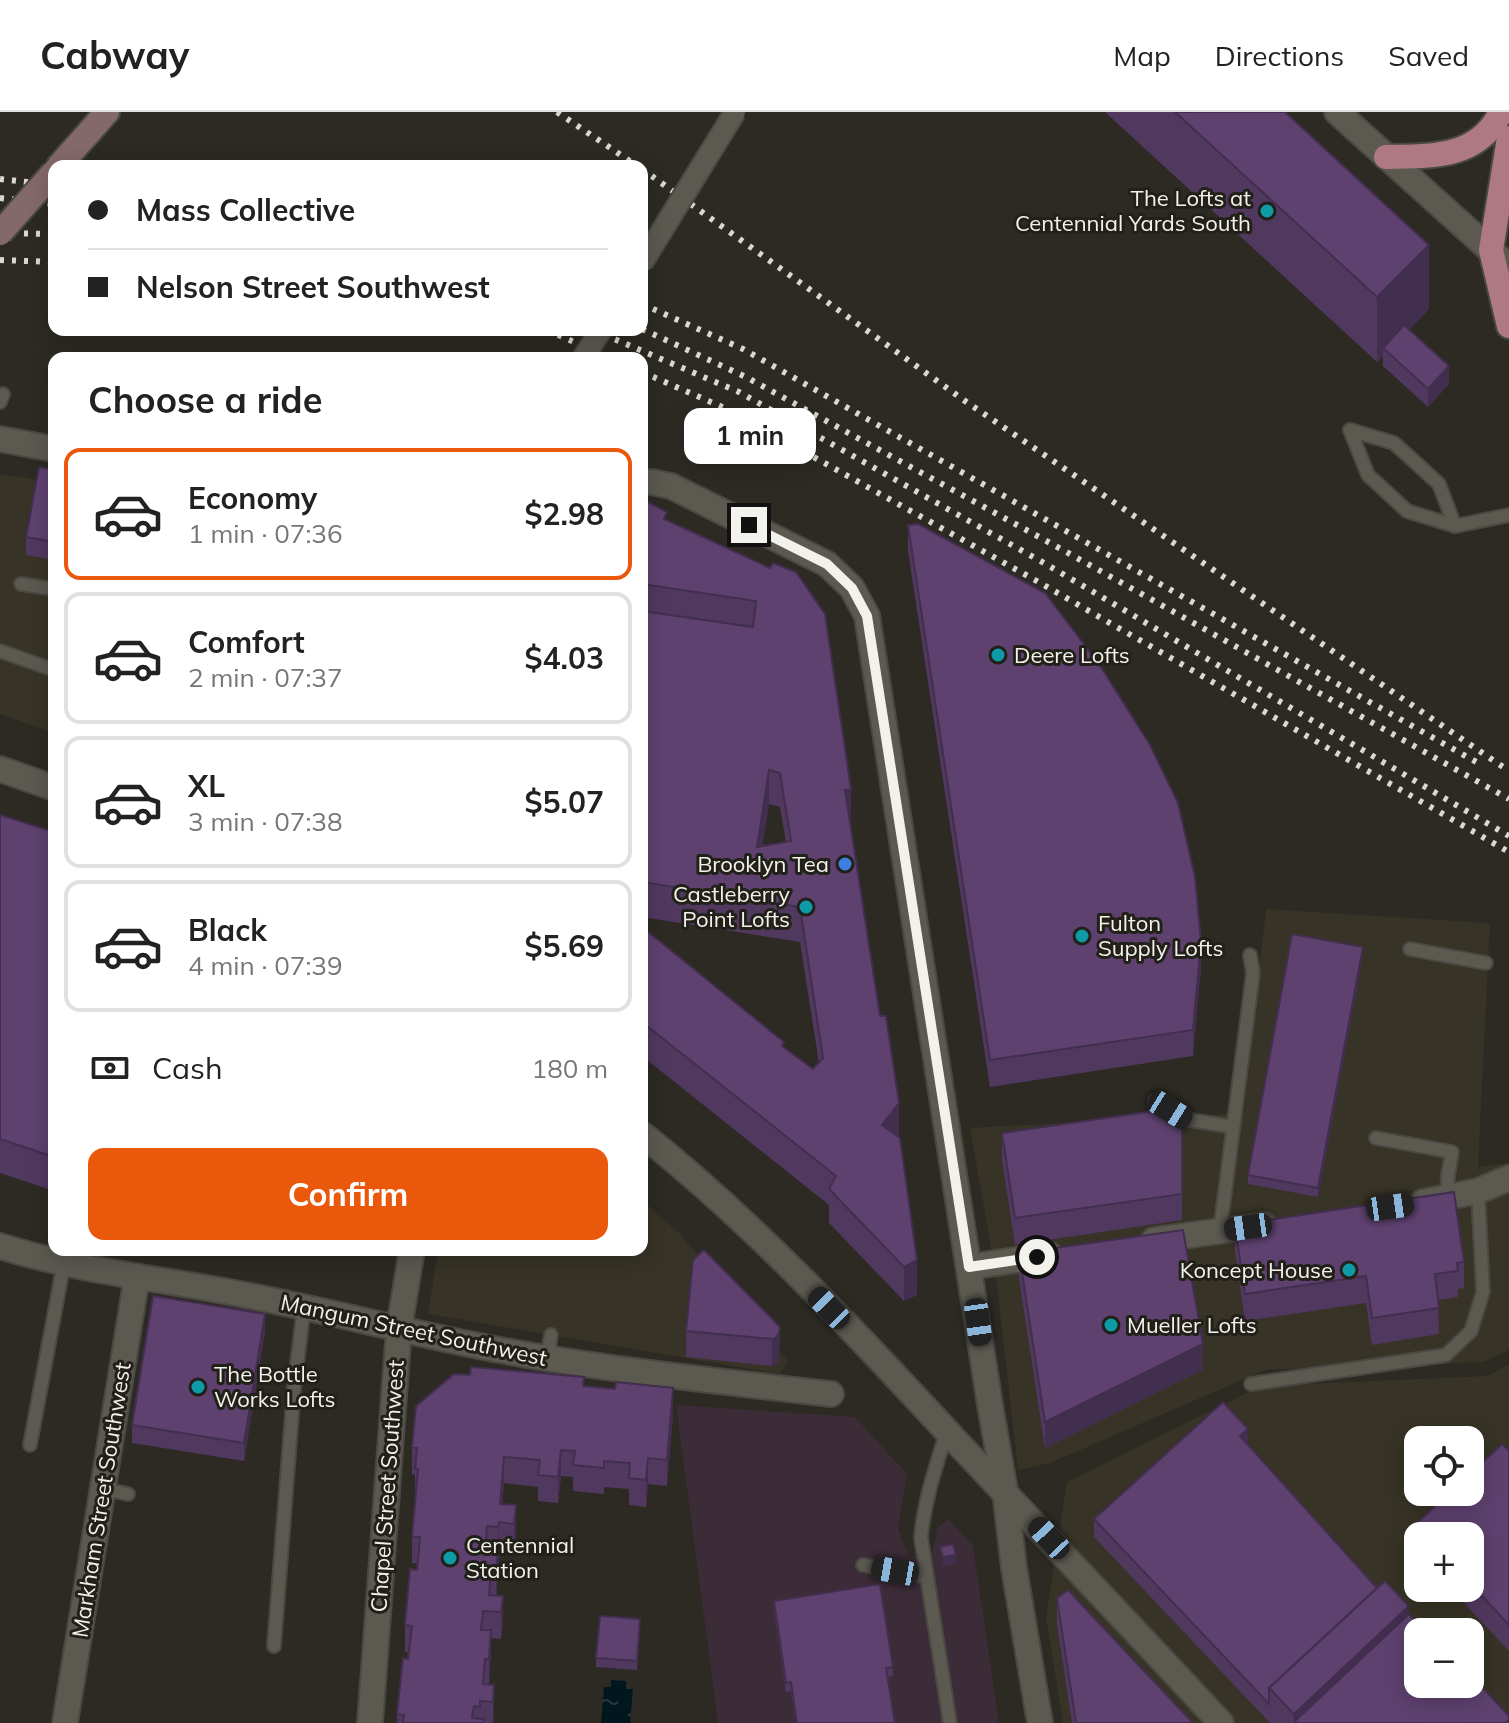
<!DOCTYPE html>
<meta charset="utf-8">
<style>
:root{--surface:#fff;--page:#f2f2f2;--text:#222;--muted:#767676;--line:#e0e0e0;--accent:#ea580c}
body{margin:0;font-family:Mulish,sans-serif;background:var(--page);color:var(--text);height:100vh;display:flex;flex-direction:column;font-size:30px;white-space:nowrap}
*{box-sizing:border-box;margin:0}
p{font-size:26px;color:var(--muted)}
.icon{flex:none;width:44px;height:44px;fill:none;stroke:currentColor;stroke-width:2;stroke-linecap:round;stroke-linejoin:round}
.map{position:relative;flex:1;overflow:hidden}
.sheet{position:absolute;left:48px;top:240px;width:600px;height:904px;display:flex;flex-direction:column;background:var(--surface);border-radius:16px;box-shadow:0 4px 20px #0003}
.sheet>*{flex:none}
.top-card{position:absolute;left:48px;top:48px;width:600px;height:176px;border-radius:16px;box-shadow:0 4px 20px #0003;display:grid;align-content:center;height:176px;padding:0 40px;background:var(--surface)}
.fabs{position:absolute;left:1404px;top:1314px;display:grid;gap:16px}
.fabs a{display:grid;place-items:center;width:80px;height:80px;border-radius:16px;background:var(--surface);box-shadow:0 4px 20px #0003;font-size:40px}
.end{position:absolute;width:36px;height:36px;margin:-18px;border:10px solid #f2f1ec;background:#111;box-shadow:0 0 0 4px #111}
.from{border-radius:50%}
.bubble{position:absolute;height:56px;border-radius:16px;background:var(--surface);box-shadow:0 4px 20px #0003;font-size:26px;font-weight:700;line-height:56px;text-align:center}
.car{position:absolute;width:24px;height:48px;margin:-24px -12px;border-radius:10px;box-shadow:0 0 6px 2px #0007;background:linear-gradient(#222 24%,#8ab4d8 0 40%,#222 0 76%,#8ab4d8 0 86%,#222 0)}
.top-card b{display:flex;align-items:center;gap:28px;height:76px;font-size:30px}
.top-card b+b{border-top:2px solid var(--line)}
.top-card i{width:20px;height:20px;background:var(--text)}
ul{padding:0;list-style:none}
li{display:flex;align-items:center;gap:24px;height:132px;margin:0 16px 12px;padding:0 24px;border:4px solid var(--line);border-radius:16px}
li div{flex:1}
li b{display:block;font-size:30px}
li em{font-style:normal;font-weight:700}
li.selected{border-color:var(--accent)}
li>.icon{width:72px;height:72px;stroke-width:1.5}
h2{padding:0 40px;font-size:36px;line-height:96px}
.pay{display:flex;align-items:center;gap:20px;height:88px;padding:0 40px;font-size:30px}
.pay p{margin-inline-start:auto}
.primary-button{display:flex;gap:16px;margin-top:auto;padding:16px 40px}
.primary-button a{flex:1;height:92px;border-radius:16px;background:var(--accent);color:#fff;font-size:32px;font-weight:700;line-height:92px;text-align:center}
header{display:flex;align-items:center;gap:48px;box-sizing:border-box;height:112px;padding:0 40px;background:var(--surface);border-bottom:2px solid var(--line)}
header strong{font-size:38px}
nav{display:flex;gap:44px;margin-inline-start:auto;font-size:28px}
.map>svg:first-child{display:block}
</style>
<header>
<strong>Cabway</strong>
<nav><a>Map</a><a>Directions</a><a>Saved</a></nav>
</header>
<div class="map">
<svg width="1509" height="1611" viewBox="0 0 1509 1611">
<defs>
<pattern id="water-ripples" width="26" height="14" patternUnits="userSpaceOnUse" patternTransform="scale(2)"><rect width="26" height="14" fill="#01171e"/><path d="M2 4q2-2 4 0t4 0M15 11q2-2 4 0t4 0" fill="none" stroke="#26393f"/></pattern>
</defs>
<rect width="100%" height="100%" fill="#2c2a23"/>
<g fill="#373326" fill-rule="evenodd">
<polygon points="0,362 54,370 54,621 0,602"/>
<polygon points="1266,797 1490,811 1478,1055 1509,1051 1509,1238 1483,1250 1265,1258 1050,1351 1018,1358 996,1164 970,1016 1244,1001"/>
<polygon points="642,1088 679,1121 788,1249 780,1262 428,1202 438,1138 642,1138"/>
<path d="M1509,1252V1611H1063L1046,1505L1067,1370L1261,1274L1487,1264ZM1418,1328H1470V1380H1418ZM1418,1424H1470V1476H1418ZM1418,1520H1470V1572H1418Z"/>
</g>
<polygon fill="#3c2c37" points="676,1293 855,1305 907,1362 898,1416 909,1445 932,1442 938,1415 948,1407 973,1434 999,1611 718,1611"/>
<polygon fill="url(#water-ripples)" points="611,1568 626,1569 626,1577 633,1577 630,1611 601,1611 604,1575 611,1575"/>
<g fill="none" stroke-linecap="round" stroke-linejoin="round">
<g stroke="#4a4842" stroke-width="16">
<g id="service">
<polyline points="0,290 3,282"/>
<polyline points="1350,318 1394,331 1439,372 1455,414 1509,403"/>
<polyline points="1350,318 1368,363 1407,399 1455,414"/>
<polyline points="21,472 54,477"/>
<polyline points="0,539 54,558"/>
<polyline points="1410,837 1486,851"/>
<polyline points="1155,989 1184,1007 1233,1015"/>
<polyline points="1376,1026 1452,1040 1448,1063 1447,1087"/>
<polyline points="1220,1119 1253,861 1250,843"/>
<polyline points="547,1246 551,1223"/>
<polyline points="1251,1272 1446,1243 1471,1219 1483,1180 1478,1079"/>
<path d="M947,1319C936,1354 924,1389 921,1426L950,1611"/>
<polyline points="30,1333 64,1150"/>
<polyline points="104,1377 128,1382"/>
<polyline points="863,1453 926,1465"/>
<polyline points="274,1534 294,1276 304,1195"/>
</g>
</g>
<g stroke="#4a4842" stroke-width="28">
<g id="minor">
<polyline points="0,327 54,337"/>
<polyline points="642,370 651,370 671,374 827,452 852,476 867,504 990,1293 1005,1379 1014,1456 1040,1611"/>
<polyline points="1423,1090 1478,1079 1509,1066"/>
<polyline points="1154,1128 1264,1113"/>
<path d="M0,1134C81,1160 167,1167 250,1184C322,1198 393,1216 464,1231C585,1256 709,1268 831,1282"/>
<polyline points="969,1155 1050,1143"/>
<polyline points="65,1611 137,1164"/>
<polyline points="370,1611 399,1216 412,1138"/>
</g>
</g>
<g stroke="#4a4842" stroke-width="28">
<g id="tertiary">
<polyline points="1337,0 1509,155"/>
<polyline points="0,657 54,676"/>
<path d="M642,1022C756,1113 856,1221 955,1328C1043,1422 1133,1516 1221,1611"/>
</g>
</g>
<g stroke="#4a4842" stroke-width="28">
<polyline id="secondary" points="59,54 107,0"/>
</g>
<g stroke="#4a4842" stroke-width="28">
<g id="primary">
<polyline points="1509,26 1491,138 1509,214"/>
<path d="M1386,45C1431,44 1478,47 1501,0"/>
</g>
</g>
<use href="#service" stroke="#5b5950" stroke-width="12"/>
<use href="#minor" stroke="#5b5950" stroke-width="24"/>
<use href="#tertiary" stroke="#5b5950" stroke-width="24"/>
<use href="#secondary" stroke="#84696a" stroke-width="24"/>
<use href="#primary" stroke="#ae7884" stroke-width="24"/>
<g stroke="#d9d8d3" stroke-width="6" stroke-dasharray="4 8" stroke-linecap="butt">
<polyline points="557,0 637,54"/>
<polyline points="642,57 965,289 1509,659"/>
<polyline points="0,67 54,73"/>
<polyline points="0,86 54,92"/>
<polyline points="0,121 54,122"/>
<polyline points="0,148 54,150"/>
<polyline points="642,192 743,237 1478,651"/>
<polyline points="642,217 746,265 1052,432 1509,687"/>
<polyline points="547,218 610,246"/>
<polyline points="593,218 739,280 1044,451 1509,724"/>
<polyline points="642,260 729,298 1035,468 1509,740"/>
</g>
<g stroke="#4a4842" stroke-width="24" stroke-linecap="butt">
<g id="pedestrian-bridge">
<polyline points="642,151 735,0"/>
<polyline points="583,246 601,218"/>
</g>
</g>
<g stroke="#4a4842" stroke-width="28" stroke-linecap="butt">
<polyline id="secondary-bridge" points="0,121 54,60"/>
</g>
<use href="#pedestrian-bridge" stroke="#5b5950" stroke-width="20"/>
<use href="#secondary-bridge" stroke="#84696a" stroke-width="24"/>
</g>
<g fill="#51385f" fill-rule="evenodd">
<polygon points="1105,0 1285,0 1429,197 1409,218 1449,272 1428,295 1383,254 1383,244 1377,250"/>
<polygon points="54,358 54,448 26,443 26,425"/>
<path d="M642,387L667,408L770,456L850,712L899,1025L917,1183L904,1189L829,1111V1093L642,944V815L784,935L813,957L819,951L800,830L642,805ZM769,692L780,695L786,730L762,734Z"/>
<polygon points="908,413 1201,856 1193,944 990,975 908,439"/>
<polygon points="0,703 54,720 54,1079 0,1061"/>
<polygon points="1363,844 1318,1085 1248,1072 1248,1063"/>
<polygon points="1182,995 1182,1108 1015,1133 1002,1048 1002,1021"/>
<polygon points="1235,1113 1464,1150 1464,1176 1458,1177 1458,1185 1438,1188 1439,1222 1372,1233 1366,1191 1245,1209 1235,1139"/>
<polygon points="1019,1141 1203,1258 1045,1336 1019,1167"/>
<polygon points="780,1215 779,1248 776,1253 772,1254 686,1245 686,1219"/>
<polygon points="265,1219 244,1349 132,1331 132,1313"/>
<polygon points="584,1274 673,1302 667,1374 648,1372 646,1395 629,1393 629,1377 604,1375 604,1382 573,1379 573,1365 561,1364 558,1391 538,1389 538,1375 504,1371 502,1392 516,1393 516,1420 514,1438 499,1436 499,1456 496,1484 503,1484 503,1511 501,1527 491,1526 489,1573 494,1573 493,1611 397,1611 397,1602 409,1540 405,1540 405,1513 417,1451 412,1451 412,1425 416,1383 415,1383 415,1363 412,1362 412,1336"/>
<polygon points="1248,1334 1377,1476 1409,1502 1509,1611 1270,1611 1094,1425 1094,1407"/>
<polygon points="1509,1339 1509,1539 1450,1476 1470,1476 1470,1424 1418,1424 1418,1441 1416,1439 1416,1412"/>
<polygon points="1057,1486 1193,1611 1072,1611 1057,1512"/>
<polygon points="774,1489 893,1555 893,1564 888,1565 895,1611 796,1611 791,1579 786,1580 774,1498"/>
<polygon points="640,1516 637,1558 596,1555 596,1546"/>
</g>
<g fill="#422e4e">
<polygon points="1429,133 1429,197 1387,240 1383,236 1383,244 1377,250 1377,185"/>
<polygon points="1449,254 1449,272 1428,295 1428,277"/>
<polygon points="769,658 769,692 757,769 757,735"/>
<polygon points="851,677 851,711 845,678"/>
<polygon points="1201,830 1201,856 1193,944 1193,918"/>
<polygon points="1363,835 1363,844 1318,1085 1318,1076"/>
<polygon points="899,991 899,1025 882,1013"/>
<polygon points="917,1148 917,1183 904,1189 904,1155"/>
<polygon points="265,1202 265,1219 244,1349 244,1331"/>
<polygon points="780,1215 779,1248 776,1253 772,1254 772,1227"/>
<polygon points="1203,1232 1203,1258 1045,1336 1045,1310"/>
<polygon points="673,1276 673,1302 667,1374 667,1348"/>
<polygon points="1248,1317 1248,1335 1240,1324"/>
<polygon points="561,1338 561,1364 558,1391 558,1365"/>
<polygon points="504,1345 504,1371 501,1410 500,1392"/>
<polygon points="648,1346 648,1372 646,1395 646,1368"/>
<polygon points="516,1393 516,1420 514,1438 514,1412"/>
<polygon points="499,1410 499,1456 496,1485 496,1458 498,1433"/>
<polygon points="956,1443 956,1452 943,1454 943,1445"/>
<polygon points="503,1484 503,1511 501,1527 501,1500"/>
<polygon points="1409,1494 1409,1529 1294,1610 1294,1602"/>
<polygon points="491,1518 491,1545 489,1574 489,1547"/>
<polygon points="494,1573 494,1599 493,1611 493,1590"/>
</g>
<g fill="#5e416f" stroke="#422e4e" stroke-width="2" fill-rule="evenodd">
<polygon points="1175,0 1285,0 1429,133 1377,185"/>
<polygon points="1404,213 1449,254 1428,277 1383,236"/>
<polygon points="39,355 54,358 54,430 26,425"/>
<path d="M642,387L667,400L664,407L770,456L773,451L796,460L825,502L851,677L845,678L880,904H886L899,991L882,1013L900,1026L917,1148L904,1155L829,1077L836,1064L642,910V815L784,930L782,934L813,957L823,946L800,795L642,770V499L753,515L756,489L642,472ZM769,658L780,661L791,729L757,735Z"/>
<polygon points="918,412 1045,481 1099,552 1150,633 1178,691 1195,765 1201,830 1193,918 990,948 908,413"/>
<polygon points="0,703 54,720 54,1045 0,1027"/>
<polygon points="1292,822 1363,835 1318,1076 1248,1063"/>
<polygon points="1182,995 1182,1082 1015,1106 1002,1021"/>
<polygon points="1454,1080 1464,1150 1457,1151 1458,1159 1435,1162 1439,1196 1372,1206 1366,1164 1245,1182 1235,1113"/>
<polygon points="1183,1118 1203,1232 1045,1310 1019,1141"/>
<polygon points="704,1138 780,1215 779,1221 776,1226 772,1227 686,1219 693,1148"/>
<polygon points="153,1184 265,1202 244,1331 132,1313"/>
<polygon points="471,1255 584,1265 583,1274 615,1277 616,1270 673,1276 667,1348 648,1346 646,1368 629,1366 630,1351 604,1349 604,1356 573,1353 575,1339 561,1338 558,1365 538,1363 540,1348 504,1345 500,1392 516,1393 514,1412 499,1410 498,1415 487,1414 486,1428 499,1429 496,1458 491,1458 489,1483 503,1484 501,1500 483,1499 481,1518 491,1518 489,1547 485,1547 483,1572 494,1573 493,1590 480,1589 480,1595 474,1594 472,1606 484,1607 483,1611 403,1611 404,1603 397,1602 403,1546 408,1547 412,1514 405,1513 410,1457 417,1458 420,1425 412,1425 418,1357 415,1357 417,1336 412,1336 416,1294 454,1262 470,1263"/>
<polygon points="1223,1290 1248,1317 1240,1324 1377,1476 1269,1576 1269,1592 1094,1407"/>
<polygon points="1502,1332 1509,1339 1509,1513 1470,1471 1470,1424 1427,1424 1416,1412 1450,1380 1470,1380 1470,1362"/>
<polygon points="953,1432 956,1443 943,1445 940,1435"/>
<polygon points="1385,1469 1409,1494 1294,1602 1269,1576"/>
<polygon points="880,1472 893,1555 886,1556 895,1611 797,1611 791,1570 786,1571 774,1489"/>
<polygon points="1068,1478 1193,1611 1076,1611 1057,1486"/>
<polygon points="1409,1502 1425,1520 1418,1520 1418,1572 1470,1572 1470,1562 1509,1604 1509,1608 1505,1611 1295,1611 1294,1610"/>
<polygon points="600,1504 640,1507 637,1549 596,1546"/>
</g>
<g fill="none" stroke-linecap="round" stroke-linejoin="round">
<polyline stroke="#f2f1ec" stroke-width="10" points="749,413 827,452 852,476 867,504 969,1155 1037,1145"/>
</g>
<g fill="#0f9aa8" stroke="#222119" stroke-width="3">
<circle cx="1267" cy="99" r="8"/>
<circle cx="998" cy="543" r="8"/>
<circle cx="806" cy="795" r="8"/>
<circle cx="1082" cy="824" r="8"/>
<circle cx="1349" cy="1158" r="8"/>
<circle cx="1111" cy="1213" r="8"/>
<circle cx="198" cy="1275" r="8"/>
<circle cx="450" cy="1446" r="8"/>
</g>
<circle fill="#3f7fe0" stroke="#222119" stroke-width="3" cx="845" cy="752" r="8"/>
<g text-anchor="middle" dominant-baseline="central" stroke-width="6" stroke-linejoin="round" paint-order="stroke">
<g font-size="22" fill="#f2f1ec" stroke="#222119" text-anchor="start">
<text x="1251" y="86" text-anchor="end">The Lofts at<tspan x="1251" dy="25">Centennial Yards South</tspan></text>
<text x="1014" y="543">Deere Lofts</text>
<text x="829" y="752" text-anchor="end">Brooklyn Tea</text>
<text x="790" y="782" text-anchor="end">Castleberry<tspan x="790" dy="25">Point Lofts</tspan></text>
<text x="1098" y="811">Fulton<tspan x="1098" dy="25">Supply Lofts</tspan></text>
<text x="1333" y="1158" text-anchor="end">Koncept House</text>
<text x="1127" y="1213">Mueller Lofts</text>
<text x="214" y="1262">The Bottle<tspan x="214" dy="25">Works Lofts</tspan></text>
<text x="466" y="1433">Centennial<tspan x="466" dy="25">Station</tspan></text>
</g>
<g font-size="22" fill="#f2f1ec" stroke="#222119">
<text transform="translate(414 1218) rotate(12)">Mangum Street Southwest</text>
<text transform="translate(387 1374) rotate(-86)">Chapel Street Southwest</text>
<text transform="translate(101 1388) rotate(-81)">Markham Street Southwest</text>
</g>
</g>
</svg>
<div class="fabs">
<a><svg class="icon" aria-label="locate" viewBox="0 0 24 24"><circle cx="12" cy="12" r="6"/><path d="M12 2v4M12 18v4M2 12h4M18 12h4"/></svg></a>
<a>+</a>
<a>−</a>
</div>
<i class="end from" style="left:1037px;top:1145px"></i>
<i class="end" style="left:749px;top:413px"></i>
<div class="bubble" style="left:684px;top:296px;width:132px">1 min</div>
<i class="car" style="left:1170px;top:998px;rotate:122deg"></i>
<i class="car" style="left:1390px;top:1095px;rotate:82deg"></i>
<i class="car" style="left:1248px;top:1115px;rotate:262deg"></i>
<i class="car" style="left:829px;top:1196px;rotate:316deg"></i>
<i class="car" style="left:978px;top:1210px;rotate:172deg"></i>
<i class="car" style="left:1049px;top:1426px;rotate:317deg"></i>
<i class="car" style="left:895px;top:1459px;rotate:280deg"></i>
<div class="top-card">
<b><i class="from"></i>Mass Collective</b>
<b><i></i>Nelson Street Southwest</b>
</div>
<section class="sheet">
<h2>Choose a ride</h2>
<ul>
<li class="selected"><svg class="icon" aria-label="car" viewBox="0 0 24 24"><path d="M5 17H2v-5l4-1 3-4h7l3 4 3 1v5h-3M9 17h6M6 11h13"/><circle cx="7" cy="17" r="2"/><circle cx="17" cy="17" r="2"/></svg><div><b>Economy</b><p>1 min · 07:36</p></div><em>$2.98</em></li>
<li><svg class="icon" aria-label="car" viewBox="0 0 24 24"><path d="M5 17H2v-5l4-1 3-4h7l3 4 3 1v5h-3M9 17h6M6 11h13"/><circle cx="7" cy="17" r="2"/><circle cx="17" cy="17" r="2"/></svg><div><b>Comfort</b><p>2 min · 07:37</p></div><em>$4.03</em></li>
<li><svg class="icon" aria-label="car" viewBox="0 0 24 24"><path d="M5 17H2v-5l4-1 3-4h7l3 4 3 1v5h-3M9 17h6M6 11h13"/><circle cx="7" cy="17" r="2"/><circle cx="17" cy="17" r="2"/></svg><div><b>XL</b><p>3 min · 07:38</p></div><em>$5.07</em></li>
<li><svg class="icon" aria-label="car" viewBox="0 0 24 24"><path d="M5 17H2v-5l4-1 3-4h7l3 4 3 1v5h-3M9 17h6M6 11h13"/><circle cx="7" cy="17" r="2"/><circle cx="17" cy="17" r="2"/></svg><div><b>Black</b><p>4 min · 07:39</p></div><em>$5.69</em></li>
</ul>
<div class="pay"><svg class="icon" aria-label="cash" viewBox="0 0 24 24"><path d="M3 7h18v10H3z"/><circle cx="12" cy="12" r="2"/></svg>Cash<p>180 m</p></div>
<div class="primary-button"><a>Confirm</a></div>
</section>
</div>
